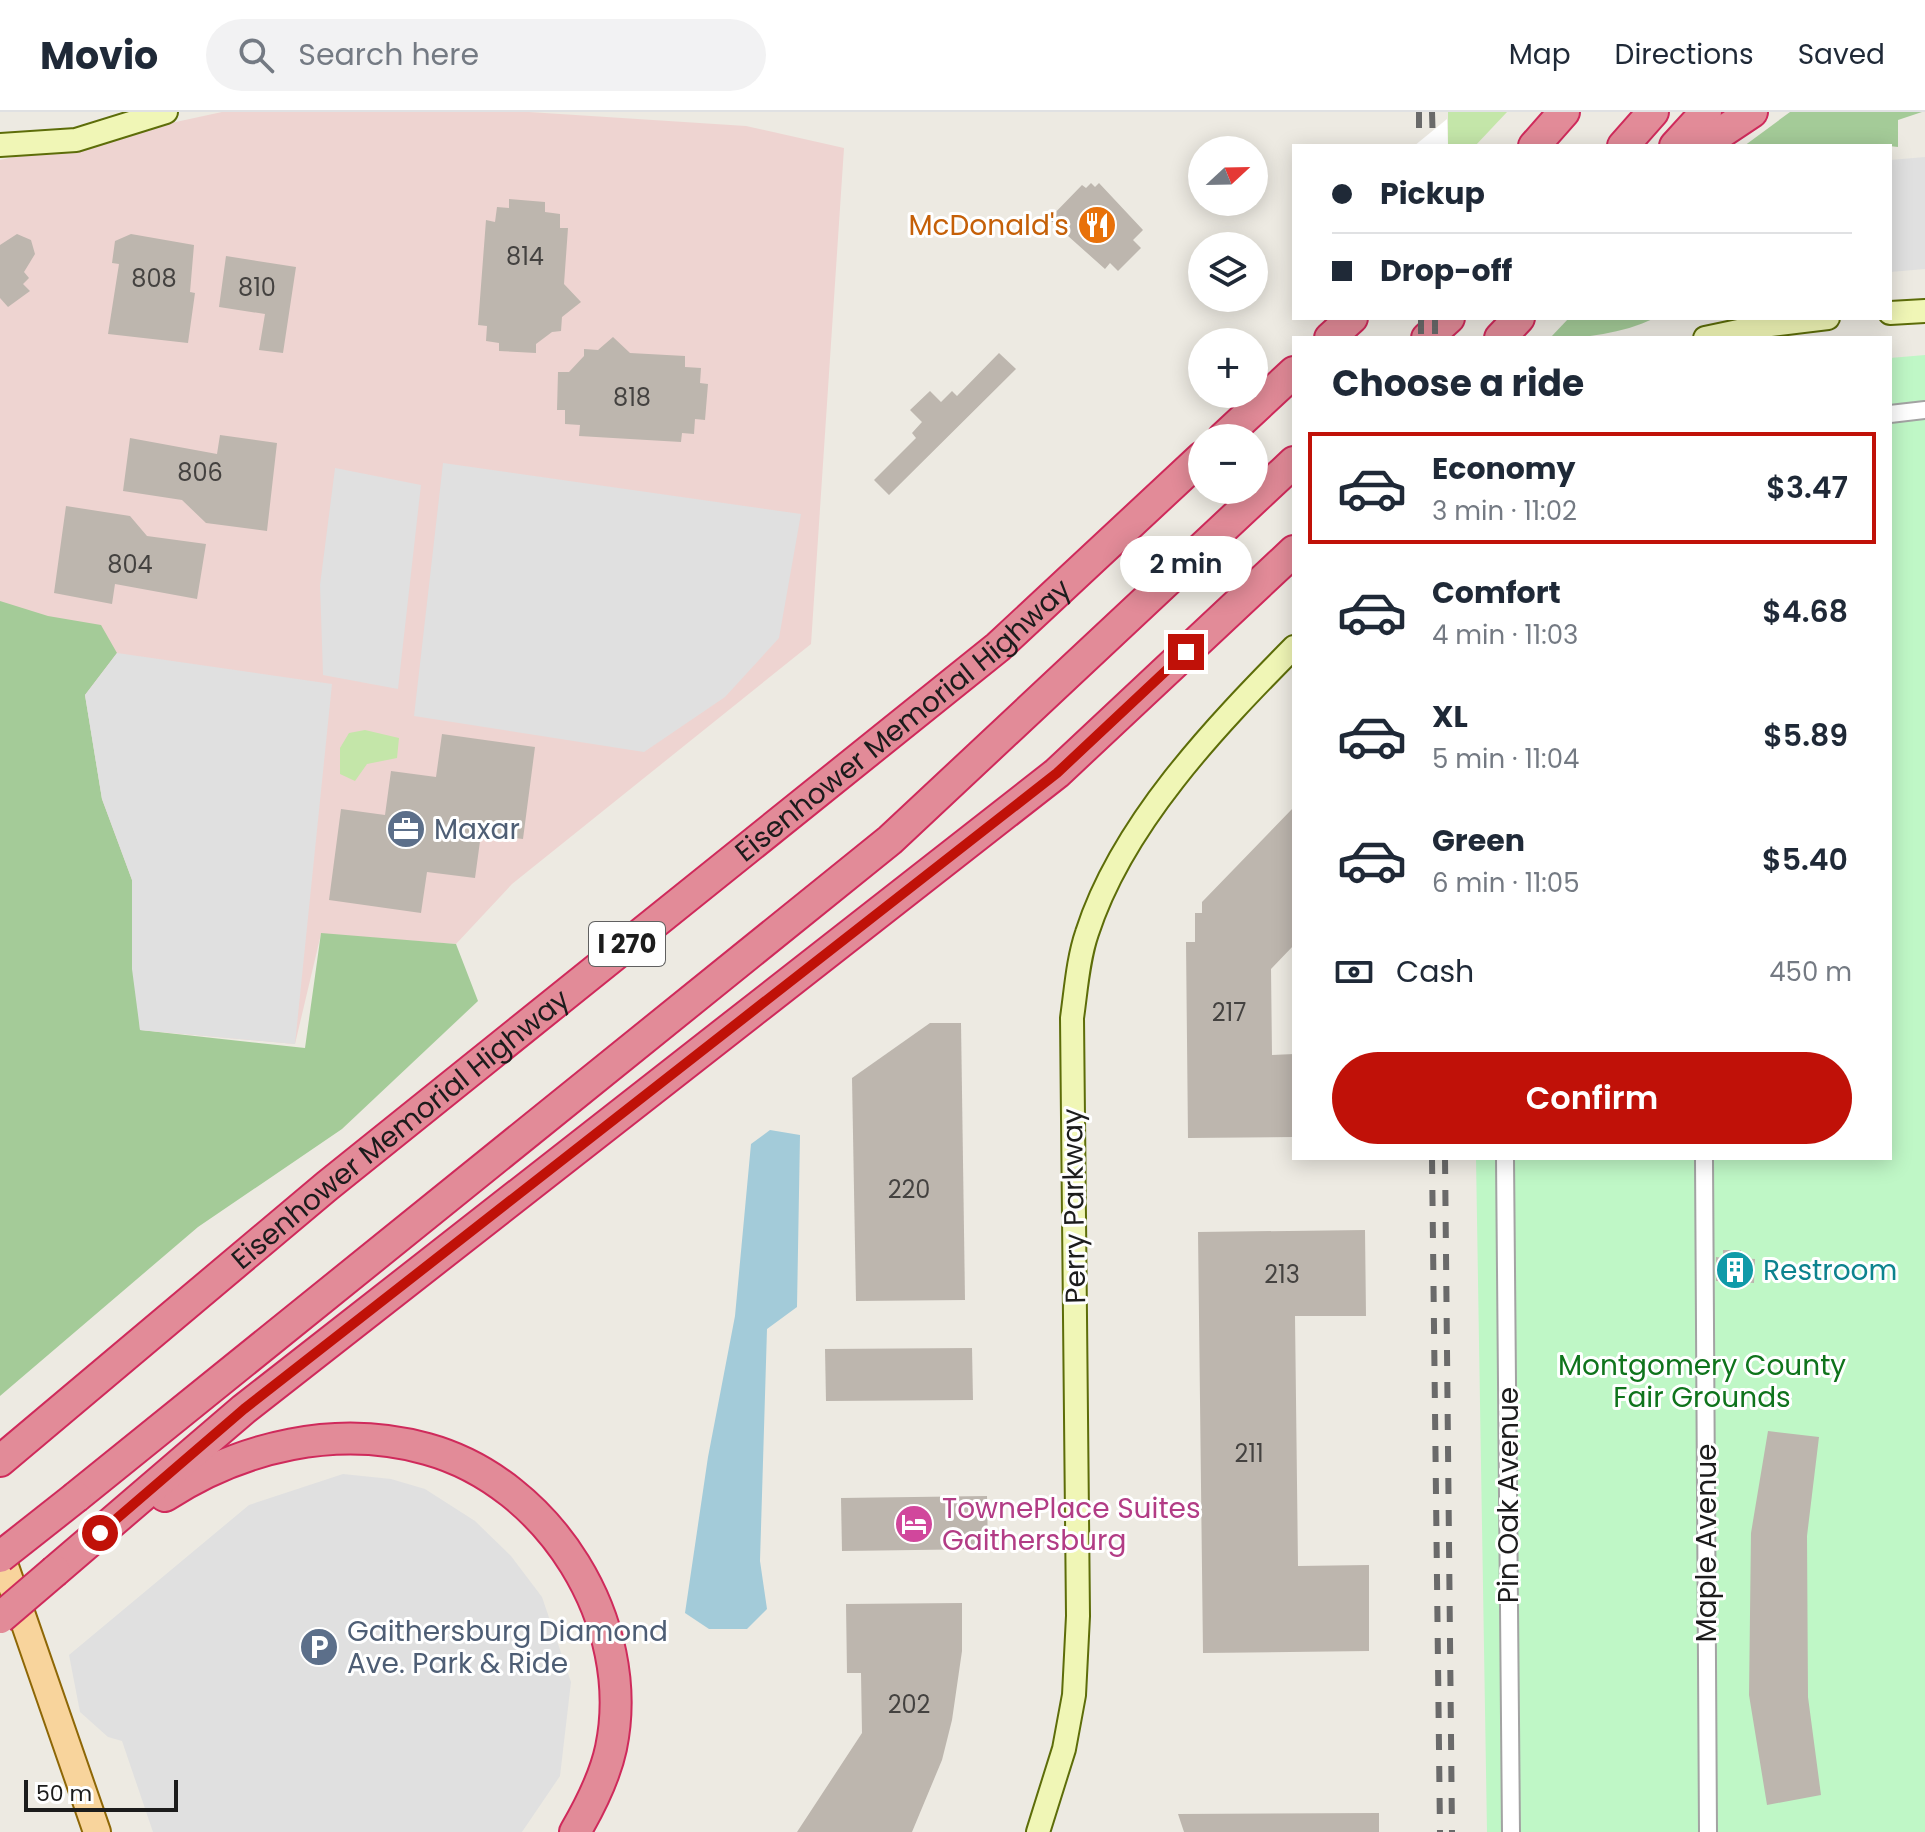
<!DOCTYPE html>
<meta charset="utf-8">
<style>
:root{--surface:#fff;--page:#f2f2f3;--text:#1f2937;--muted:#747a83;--line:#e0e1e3;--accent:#c01108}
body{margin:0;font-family:Poppins,sans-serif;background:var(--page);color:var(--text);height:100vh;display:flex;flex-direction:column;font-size:30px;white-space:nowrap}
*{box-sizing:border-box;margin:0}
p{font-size:26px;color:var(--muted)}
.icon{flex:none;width:44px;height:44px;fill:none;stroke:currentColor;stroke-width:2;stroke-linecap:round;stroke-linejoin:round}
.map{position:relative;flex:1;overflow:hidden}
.details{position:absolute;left:1292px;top:224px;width:600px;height:824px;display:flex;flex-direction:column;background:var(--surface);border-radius:0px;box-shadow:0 4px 20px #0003}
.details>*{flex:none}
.hud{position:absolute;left:1292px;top:32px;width:600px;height:176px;border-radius:0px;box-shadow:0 4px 20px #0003;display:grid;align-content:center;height:176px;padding:0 40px;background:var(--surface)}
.needle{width:52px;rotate:68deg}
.controls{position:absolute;left:1188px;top:24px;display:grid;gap:16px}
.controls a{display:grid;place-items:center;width:80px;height:80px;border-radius:50%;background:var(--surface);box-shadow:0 4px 20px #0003;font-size:40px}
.scale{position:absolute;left:24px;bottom:20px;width:154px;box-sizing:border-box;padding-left:8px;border:4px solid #1c1c1c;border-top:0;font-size:22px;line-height:28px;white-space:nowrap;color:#1c1c1c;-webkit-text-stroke:6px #fff;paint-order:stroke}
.end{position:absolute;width:36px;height:36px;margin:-18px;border:10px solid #c01108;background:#fff;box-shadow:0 0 0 4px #fff}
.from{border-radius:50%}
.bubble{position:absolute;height:56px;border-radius:28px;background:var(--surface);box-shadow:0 4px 20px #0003;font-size:26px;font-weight:600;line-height:56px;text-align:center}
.hud b{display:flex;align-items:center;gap:28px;height:76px;font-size:30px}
.hud b+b{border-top:2px solid var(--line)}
.hud i{width:20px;height:20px;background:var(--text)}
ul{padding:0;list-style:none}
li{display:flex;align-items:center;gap:24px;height:112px;margin:0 16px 12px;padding:0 24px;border:4px solid transparent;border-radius:0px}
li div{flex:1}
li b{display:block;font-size:30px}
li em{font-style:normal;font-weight:600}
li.on{border-color:var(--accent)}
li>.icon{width:72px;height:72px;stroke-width:1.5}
h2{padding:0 40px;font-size:36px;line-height:96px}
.pay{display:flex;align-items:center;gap:20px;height:88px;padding:0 40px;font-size:30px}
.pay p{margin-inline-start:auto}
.action{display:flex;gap:16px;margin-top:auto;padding:16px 40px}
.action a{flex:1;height:92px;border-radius:48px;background:var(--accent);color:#fff;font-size:32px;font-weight:600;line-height:92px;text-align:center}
header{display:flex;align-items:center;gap:48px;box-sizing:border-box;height:112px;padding:0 40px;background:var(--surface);border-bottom:2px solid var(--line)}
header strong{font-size:38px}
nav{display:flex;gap:44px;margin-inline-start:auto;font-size:28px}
.search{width:560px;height:72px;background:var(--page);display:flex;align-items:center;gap:20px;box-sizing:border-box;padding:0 28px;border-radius:44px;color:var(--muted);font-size:30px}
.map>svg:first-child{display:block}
</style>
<header>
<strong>Movio</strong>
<div class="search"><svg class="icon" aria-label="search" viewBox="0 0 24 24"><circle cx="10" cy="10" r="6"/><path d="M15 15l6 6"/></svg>Search here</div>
<nav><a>Map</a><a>Directions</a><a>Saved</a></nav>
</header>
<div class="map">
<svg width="1925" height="1720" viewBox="0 0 1925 1720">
<rect width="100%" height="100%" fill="#edeae2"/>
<polygon fill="#eed4d1" points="222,0 529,0 746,14 844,36 811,532 512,772 456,832 321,822 295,932 140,918 85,583 0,498 0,48"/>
<g fill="#c4e6a9">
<polygon points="1448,0 1507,0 1475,34 1448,34"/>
<polygon points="365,618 399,626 397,646 367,652 355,669 340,662 340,636 349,621"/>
</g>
<g fill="#a4cb98">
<polygon points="1790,0 1922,0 1898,8 1898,35 1871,32 1744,34"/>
<path d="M1569,206H1655C1621,222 1586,226 1550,226Z"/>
<polygon points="0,489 48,504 101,513 117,541 85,583 102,687 132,768 140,918 305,936 321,821 456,832 478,889 342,1017 198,1115 0,1284"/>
</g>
<polygon fill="#bff7c6" points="1925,243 1925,1720 1487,1720 1476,1046 1890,1046 1890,246"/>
<g fill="#e0e0e0">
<polygon points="1925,45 1925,157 1890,160 1890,48"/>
<polygon points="443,351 801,402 779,526 725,585 644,640 414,604"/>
<polygon points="335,356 421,373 398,577 323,563 320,473"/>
<polygon points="117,541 332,572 295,932 140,918 132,857 132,768 102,687 85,583"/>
<polygon points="343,1362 391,1367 425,1377 475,1409 511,1444 542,1485 571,1570 560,1664 522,1720 153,1720 122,1629 108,1625 80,1600 69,1543 249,1393"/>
</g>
<polygon fill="#a3cbd9" points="770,1018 800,1023 797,1195 767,1217 760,1449 767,1497 747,1517 709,1517 685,1501 708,1345 735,1204 751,1032"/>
<polygon fill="#fff" points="1447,7 1448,34 1414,34"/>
<g fill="#bdb6ae">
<polygon points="1091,71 1095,75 1099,71 1143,118 1133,128 1141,136 1118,159 1110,151 1105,157 1049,107 1082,73 1086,76"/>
<polygon points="509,87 545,90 545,100 560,102 560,116 568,116 564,172 581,190 562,205 561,219 552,220 536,232 536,241 499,239 499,231 486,229 487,214 478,213 486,108 495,110 497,95 509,96"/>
<polygon points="17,122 31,128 35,142 24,160 29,166 23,172 30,179 8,195 0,186 0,133"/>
<polygon points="131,122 194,133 190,180 195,181 188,231 108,222 119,152 112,151 115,129"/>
<polygon points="226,144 296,155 283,241 259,238 265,202 219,195"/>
<polygon points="613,225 630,241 685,244 685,255 701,256 700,271 708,272 705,308 695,307 694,322 682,321 681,330 579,324 580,313 565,312 565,298 557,298 558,260 569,260 584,244 584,237 598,238"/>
<polygon points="999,241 1016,257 889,383 874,368 916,326 912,321 922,310 910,298 930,279 941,290 952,279 957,284"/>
<polygon points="220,323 277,331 267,419 206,411 182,388 123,379 130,326 217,342"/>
<polygon points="66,394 130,404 147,424 206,432 197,487 115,472 112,492 54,481"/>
<polygon points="442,622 535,635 523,727 481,722 475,766 427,760 421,801 329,788 341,697 385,703 391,659 436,665"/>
<polygon points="1294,695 1294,833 1271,857 1272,943 1294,942 1294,1025 1188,1026 1186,830 1195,830 1195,801 1202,801 1202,790"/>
<polygon points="930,911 961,911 965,1188 856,1189 852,966"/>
<polygon points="1365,1118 1366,1204 1295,1204 1298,1454 1369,1453 1369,1539 1203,1541 1198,1120"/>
<polygon points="1723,1138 1741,1138 1741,1146 1755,1147 1754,1171 1716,1169 1716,1145 1723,1146"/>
<polygon points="972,1236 973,1288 826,1289 825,1237"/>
<polygon points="1768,1319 1819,1325 1807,1424 1808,1585 1821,1683 1767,1693 1749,1583 1751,1421"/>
<polygon points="987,1384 988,1437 842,1439 841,1386"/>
<polygon points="962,1491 962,1539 952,1608 942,1648 912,1720 797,1720 862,1621 861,1561 847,1561 846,1492"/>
<polygon points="1379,1701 1379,1720 1184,1720 1178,1702"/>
</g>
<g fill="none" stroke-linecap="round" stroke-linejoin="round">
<g stroke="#a3a3a3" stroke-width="20">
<g id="street">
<polyline points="1890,302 1925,298"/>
<polyline points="1505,1046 1511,1720"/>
<polyline points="1704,1046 1708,1720"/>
</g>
</g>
<g stroke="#5d6d09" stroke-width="26">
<g id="secondary">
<polyline points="0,33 76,28 166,0"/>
<polyline points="1890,201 1925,199"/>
<polyline points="1705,226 1762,214 1828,206"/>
<path d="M1038,1720L1064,1637L1074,1583L1078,1504L1072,906C1076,878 1078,847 1087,821C1122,712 1215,615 1294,535"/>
</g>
</g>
<g stroke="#8e6706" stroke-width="30">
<polyline id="primary" points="0,1440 97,1720"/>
</g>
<g stroke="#cf2a5b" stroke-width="34">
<g id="highway">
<polyline points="1534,34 1564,0"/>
<polyline points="1623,34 1653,0"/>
<polyline points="1675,34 1706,0"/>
<polyline points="1701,34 1752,0"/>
<polyline points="1330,226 1352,206"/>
<polyline points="1427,226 1449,206"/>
<polyline points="1500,226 1519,206"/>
<polyline points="1223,326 1294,260"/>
<path id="s1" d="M0,1349L327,1074L998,535L1202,345"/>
<path d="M165,1384C242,1334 337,1312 427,1337C550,1371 637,1511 611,1636C605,1664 589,1696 575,1720"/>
<polyline points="76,1385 890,728 1294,350"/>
<polyline points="55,1459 244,1297 1057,661 1294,439"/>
</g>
</g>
<use href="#street" stroke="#fff" stroke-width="16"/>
<use href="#secondary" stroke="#f0f6b6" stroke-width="22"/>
<use href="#primary" stroke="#f8d49c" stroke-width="26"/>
<use href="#highway" stroke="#e28b98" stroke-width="30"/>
<g stroke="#6a6a6a" stroke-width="6" stroke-dasharray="16 16" stroke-linecap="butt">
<polyline points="1419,0 1419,34"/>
<polyline points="1432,0 1433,34"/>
<polyline points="1421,206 1421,226"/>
<polyline points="1435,206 1435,226"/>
<polyline points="1432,1046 1440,1720"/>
<polyline points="1445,1046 1452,1720"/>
</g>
<g stroke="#cf2a5b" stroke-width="34" stroke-linecap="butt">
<g id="highway-bridge">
<polyline points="0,1445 76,1385"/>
<polyline points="0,1506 55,1459"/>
</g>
</g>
<use href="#highway-bridge" stroke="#e28b98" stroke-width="30"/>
</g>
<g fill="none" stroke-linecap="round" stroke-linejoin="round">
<polyline stroke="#c01108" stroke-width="10" points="100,1421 244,1297 1057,661 1186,540"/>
</g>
<defs>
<g id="restaurant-disc" transform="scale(2)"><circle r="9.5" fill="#e8710a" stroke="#fff"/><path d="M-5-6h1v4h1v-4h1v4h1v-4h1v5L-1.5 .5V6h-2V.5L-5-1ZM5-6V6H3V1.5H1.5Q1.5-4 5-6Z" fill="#fff"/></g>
<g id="office-disc" transform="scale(2)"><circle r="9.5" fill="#5c6f8a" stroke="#fff"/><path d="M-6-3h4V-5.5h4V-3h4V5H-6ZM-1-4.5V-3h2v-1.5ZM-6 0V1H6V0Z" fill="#fff"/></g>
<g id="building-disc" transform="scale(2)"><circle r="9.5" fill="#0f9aa8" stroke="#fff"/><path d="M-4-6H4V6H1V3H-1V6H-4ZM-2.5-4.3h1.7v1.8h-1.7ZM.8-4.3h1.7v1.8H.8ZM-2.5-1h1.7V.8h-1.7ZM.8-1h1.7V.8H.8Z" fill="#fff"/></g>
<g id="hotel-disc" transform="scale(2)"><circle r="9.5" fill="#d1479c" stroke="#fff"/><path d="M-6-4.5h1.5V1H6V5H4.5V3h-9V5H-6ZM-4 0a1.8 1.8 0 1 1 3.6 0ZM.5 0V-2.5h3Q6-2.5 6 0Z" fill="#fff"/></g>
<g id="parking-disc" transform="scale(2)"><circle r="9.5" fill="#5c6f8a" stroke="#fff"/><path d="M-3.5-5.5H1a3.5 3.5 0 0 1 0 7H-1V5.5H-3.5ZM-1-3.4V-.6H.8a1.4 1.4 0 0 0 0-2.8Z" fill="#fff"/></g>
</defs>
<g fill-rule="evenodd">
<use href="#restaurant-disc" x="1097" y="113"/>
<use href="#office-disc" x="406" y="717"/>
<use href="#building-disc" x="1735" y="1158"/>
<use href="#hotel-disc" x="914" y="1412"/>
<use href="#parking-disc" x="319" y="1535"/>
</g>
<g text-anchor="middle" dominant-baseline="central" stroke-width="6" stroke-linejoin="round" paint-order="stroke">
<g font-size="24" fill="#444240">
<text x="525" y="144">814</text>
<text x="154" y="166">808</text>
<text x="257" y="175">810</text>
<text x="632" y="285">818</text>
<text x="200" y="360">806</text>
<text x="130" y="452">804</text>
<text x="1229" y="900">217</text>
<text x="909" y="1077">220</text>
<text x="1282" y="1162">213</text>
<text x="1249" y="1341">211</text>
<text x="909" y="1592">202</text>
</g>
<rect fill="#fff" stroke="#606060" stroke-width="2" x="589" y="810" width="76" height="44" rx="6"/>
<g font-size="26" font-weight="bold" fill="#1c1c1c">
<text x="627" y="832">I 270</text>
</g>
<g font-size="28" fill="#c56008" stroke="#fff" text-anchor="end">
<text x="1069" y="113">McDonald's</text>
</g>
<g font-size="28" fill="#1c1c1c" stroke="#fff">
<text stroke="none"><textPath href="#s1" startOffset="1168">Eisenhower Memorial Highway</textPath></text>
<text stroke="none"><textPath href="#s1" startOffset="520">Eisenhower Memorial Highway</textPath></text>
<text transform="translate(1074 1094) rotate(-91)">Perry Parkway</text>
<text transform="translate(1508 1383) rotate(-90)">Pin Oak Avenue</text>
<text transform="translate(1706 1431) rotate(-90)">Maple Avenue</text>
</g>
<g font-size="28" fill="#4e5e75" stroke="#fff" text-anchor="start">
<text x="434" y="717">Maxar</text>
<text x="347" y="1519">Gaithersburg Diamond<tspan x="347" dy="32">Ave. Park &amp; Ride</tspan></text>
</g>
<g font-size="28" fill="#0d838f" stroke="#fff" text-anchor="start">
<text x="1763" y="1158">Restroom</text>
</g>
<g font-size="28" fill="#0f741c" stroke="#fff">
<text x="1702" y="1253">Montgomery County<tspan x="1702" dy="32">Fair Grounds</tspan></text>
</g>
<g font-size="28" fill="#b23c85" stroke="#fff" text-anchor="start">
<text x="942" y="1396">TownePlace Suites<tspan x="942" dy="32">Gaithersburg</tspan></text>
</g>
</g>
</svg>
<div class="controls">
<a><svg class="needle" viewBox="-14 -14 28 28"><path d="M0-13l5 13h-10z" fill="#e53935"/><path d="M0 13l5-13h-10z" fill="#747a83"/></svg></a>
<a><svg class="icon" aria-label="layers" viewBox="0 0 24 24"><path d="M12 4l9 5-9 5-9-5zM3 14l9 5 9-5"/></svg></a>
<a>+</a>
<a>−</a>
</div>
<div class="scale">50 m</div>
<i class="end from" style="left:100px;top:1421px"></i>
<i class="end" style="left:1186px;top:540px"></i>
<div class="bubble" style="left:1120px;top:424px;width:132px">2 min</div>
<div class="hud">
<b><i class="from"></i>Pickup</b>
<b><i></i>Drop-off</b>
</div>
<section class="details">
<h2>Choose a ride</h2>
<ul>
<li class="on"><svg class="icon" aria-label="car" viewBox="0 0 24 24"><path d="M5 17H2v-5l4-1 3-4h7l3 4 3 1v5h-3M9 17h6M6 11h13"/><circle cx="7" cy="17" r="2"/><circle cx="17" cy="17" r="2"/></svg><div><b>Economy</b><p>3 min · 11:02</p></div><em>$3.47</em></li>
<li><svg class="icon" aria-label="car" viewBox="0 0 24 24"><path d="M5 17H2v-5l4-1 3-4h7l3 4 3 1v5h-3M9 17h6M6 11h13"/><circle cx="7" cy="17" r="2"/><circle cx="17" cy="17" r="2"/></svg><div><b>Comfort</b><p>4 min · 11:03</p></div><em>$4.68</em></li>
<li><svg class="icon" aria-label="car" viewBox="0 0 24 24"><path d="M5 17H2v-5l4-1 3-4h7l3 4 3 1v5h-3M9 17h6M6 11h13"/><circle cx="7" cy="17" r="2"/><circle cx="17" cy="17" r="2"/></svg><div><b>XL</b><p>5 min · 11:04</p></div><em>$5.89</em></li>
<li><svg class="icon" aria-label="car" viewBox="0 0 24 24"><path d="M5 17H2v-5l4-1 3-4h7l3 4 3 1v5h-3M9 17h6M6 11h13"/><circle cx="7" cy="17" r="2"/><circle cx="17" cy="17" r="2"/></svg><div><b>Green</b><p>6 min · 11:05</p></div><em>$5.40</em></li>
</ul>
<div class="pay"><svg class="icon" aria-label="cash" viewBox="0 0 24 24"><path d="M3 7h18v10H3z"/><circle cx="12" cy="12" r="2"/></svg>Cash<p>450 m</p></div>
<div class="action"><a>Confirm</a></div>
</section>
</div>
